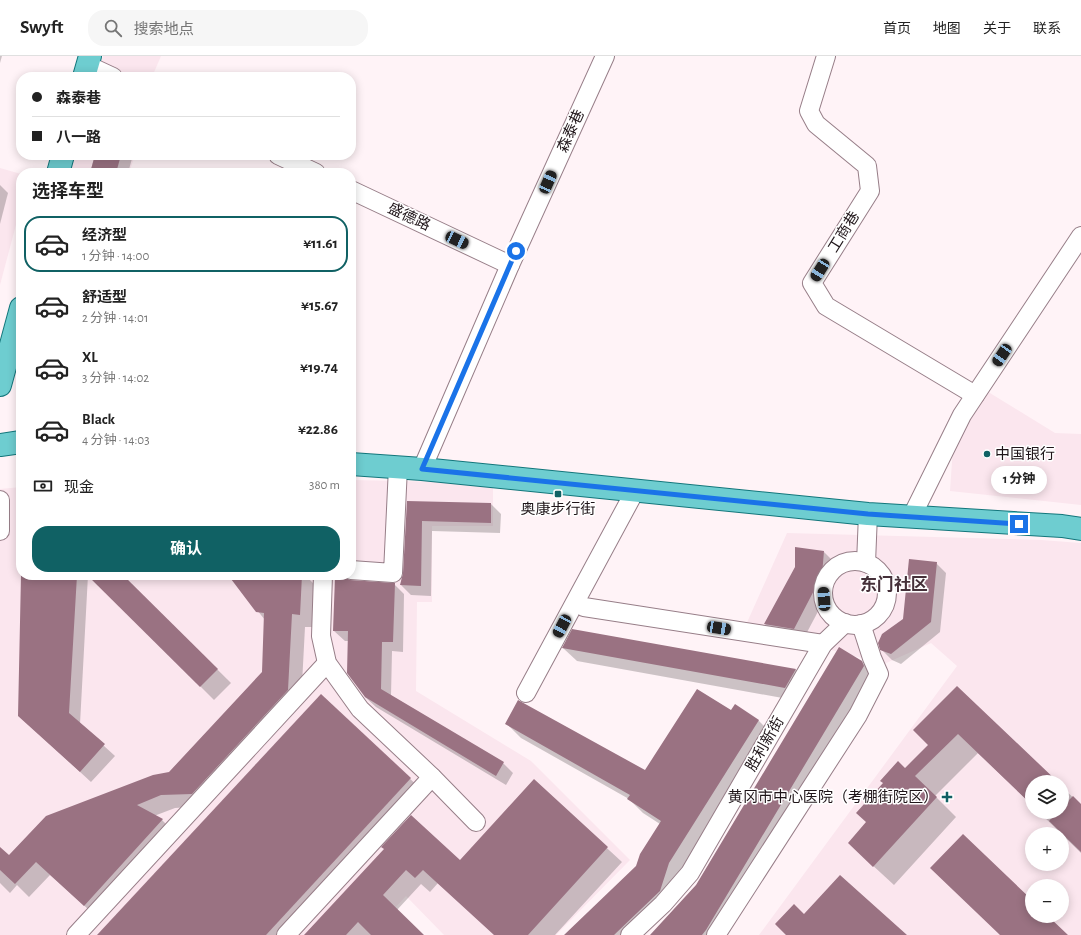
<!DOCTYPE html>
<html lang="zh">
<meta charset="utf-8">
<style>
:root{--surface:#fff;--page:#f6f6f6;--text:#222;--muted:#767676;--line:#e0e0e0;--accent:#106164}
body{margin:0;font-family:"Alegreya Sans","Noto Sans SC",sans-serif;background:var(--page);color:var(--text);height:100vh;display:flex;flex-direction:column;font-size:15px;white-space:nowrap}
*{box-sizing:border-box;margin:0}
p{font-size:13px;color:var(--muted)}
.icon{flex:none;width:22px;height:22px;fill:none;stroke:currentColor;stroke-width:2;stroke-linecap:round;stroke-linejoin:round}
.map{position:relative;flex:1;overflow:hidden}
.details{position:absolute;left:16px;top:112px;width:340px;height:412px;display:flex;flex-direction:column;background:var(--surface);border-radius:16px;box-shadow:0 2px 10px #0003}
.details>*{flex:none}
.top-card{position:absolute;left:16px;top:16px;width:340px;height:88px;border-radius:16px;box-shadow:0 2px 10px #0003;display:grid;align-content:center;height:88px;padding:0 16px;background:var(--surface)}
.tools{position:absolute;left:1025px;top:719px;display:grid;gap:8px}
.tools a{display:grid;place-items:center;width:44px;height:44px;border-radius:50%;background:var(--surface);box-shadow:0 2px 10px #0003;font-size:20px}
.end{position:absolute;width:18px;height:18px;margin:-9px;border:5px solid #1a73e8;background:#fff;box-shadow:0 0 0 2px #fff}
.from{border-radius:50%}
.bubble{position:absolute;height:28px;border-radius:14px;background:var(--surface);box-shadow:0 2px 10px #0003;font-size:13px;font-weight:700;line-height:28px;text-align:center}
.car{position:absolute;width:12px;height:24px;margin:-12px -6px;border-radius:5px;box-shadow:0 0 3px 1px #0007;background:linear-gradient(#222 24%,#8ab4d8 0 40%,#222 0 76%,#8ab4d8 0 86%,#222 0)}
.top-card b{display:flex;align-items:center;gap:14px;height:38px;font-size:15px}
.top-card b+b{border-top:1px solid var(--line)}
.top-card i{width:10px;height:10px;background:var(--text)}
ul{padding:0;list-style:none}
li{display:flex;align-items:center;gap:12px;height:56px;margin:0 8px 6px;padding:0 8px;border:2px solid transparent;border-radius:16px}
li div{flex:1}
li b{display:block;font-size:15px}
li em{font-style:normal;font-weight:700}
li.on{border-color:var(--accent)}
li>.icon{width:36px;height:36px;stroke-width:1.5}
h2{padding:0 16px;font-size:18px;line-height:48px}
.pay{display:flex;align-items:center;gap:10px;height:44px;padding:0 16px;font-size:15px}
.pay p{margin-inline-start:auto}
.action{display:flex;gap:8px;margin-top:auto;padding:8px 16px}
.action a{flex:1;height:46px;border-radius:16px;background:var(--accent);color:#fff;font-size:16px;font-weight:700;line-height:46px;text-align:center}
header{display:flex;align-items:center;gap:24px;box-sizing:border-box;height:56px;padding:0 20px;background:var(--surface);border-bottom:1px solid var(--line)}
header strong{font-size:19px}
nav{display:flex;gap:22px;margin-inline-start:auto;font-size:14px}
.search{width:280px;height:36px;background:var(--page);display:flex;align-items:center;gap:10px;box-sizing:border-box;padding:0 14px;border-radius:16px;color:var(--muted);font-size:15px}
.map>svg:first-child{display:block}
</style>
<header>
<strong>Swyft</strong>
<div class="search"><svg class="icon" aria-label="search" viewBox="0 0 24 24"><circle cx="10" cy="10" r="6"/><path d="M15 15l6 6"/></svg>搜索地点</div>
<nav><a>首页</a><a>地图</a><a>关于</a><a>联系</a></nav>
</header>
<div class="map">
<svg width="1081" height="879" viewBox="0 0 1081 879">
<rect width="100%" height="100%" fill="#fff3f7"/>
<g fill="#fbe6ee" fill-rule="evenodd">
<polygon points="103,0 161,0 152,21 122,21 101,7"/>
<polygon points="71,99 135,99 129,117 66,117"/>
<polygon points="0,112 21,118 21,150 0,229"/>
<polygon points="985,334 1055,377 1081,378 1081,449 950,435 953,391"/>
<polygon points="351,424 493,427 493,470 432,470 432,546 417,546 416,635 531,705 630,804 556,879 444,879 406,840 370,879 0,879 0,433 21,431 21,519 351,519"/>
<path d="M787,477L1041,484L1081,487V879H759L957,610L931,587L884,608L745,571ZM1032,726H1062V756H1032ZM1032,778H1062V808H1032ZM1032,830H1062V860H1032Z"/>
</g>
<g fill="#0003">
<polygon points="0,0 2,0 0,7"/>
<polygon points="95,99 133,99 128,117 90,117"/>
<polygon points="0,129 8,137 0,168"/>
<polygon points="408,446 491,448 501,458 500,477 432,475 431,540 411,539 401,529 404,518"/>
<polygon points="824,496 834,506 832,529 804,582 775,578 765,568"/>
<polygon points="936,507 946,517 940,576 901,608 892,604 881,593 904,564"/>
<polygon points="22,519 88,519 80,668 115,700 91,726 19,660"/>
<polygon points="89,519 122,519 231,627 214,644"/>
<polygon points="229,519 305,519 315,529 313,571 305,571 301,647 205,750 175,752 154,760 162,764 175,777 98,862 50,819 29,841 17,829 10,837 0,827 0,792 9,801 169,717 263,616 265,564"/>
<polygon points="350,525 394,528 404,538 403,596 392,595 391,640 503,707 513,717 506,729 376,651 365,641 349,585 345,585 334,575"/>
<polygon points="573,574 796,614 809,627 799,645 577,605 563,592"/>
<polygon points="861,605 875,619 725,879 651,879 697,830"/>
<polygon points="957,632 1057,726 1032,726 1032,749 978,697 935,740 956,761 894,829 869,806 867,767 905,713 929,690"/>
<polygon points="321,640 421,733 286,879 99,879"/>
<polygon points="735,650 759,665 773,679 683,822 674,849 643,879 566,879 637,811 660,768 643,757 629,743 521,682 506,667 646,716 731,656"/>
<polygon points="534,725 622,806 555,879 495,879 438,827 430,836 421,828 397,854 422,879 305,879 385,793 460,806"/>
<polygon points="1062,731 1081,749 1081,797 1039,756 1062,756"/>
</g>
<g fill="#9a7282">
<polygon points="95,99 121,99 116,117 90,117"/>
<polygon points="407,445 491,447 491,467 422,465 421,530 400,529 403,517"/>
<polygon points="795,491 824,495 822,519 794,573 764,568 795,511"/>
<polygon points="909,503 937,506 931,566 891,598 880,594 878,587 882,578 903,563"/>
<polygon points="21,519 77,519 69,657 105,688 80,716 18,660"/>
<polygon points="87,519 123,519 218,613 200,631"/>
<polygon points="228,519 302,519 300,559 292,558 288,634 192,738 161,739 137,749 163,763 84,850 36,806 15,828 0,814 0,791 9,799 46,760 153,719 169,716 262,616 264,557 256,556"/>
<polygon points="335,521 344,521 350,524 395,527 393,586 382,586 381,633 504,706 496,720 365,641 347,617 348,575 333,575"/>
<polygon points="572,573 796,613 785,632 562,592"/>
<polygon points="839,591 862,605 864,610 706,874 702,879 650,879 696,829"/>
<polygon points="957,630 1058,726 1032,726 1032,749 958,678 915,720 937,741 873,811 848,787 866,766 856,757 883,727 880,725 898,705 905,712 928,689 913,674"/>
<polygon points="697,633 731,654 735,648 759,664 669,807 660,835 614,879 564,879 636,810 640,798 661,765 627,743 630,739 505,668 518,644 645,714"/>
<polygon points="321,638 411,722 266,879 97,879"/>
<polygon points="534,723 608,791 528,879 494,879 423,814 415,822 406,814 383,839 424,879 371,879 358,866 346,879 304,879 384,793 381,791 411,759 460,804"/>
<polygon points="1073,740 1081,748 1081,796 1049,765 1057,756 1062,756 1062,751"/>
<polygon points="963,778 1032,844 1032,860 1048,860 1068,879 1000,879 930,812"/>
<polygon points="840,819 907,879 786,879 775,868 794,848 804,858"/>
</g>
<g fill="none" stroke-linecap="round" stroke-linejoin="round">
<g stroke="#977e88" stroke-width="20">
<g id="minor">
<polyline points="826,0 809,55 816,68 867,110 870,135 812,227 826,250 975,339"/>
<polyline points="87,9 113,21"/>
<polyline points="278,99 316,117"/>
<polyline points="351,134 510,209"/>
<polyline points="422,413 510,209 605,0"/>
<polyline points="0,444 0,475"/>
<polyline points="912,460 962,359 1081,180"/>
<circle cx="855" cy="537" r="32"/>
<polyline points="866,507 868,458"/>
<polyline points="351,514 393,517 398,411"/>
<polyline points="323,519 321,580 327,607 360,653 432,721 476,766"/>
<polyline points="584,551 823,588"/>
<polyline points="526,637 635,435"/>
<polyline points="76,879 327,607"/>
<polyline points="286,879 432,721"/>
<polyline points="630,879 663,848 690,817 823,588 845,567"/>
<polyline points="716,879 858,659 879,618 872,602 861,568"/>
</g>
</g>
<g stroke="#13767b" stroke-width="24">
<g id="major">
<polyline points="84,21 90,0"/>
<polyline points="58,117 63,99"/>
<polyline points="0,329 21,252"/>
<polyline points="0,389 21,386"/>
<polyline points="351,408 422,413 868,458 1062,470 1081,473"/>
</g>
</g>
<use href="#minor" stroke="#fff" stroke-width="18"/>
<use href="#major" stroke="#6ecdd0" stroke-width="22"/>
</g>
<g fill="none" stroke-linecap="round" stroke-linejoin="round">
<polyline stroke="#1a73e8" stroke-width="5" points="516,195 422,413 868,458 1019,468"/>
</g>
<g fill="#106164" stroke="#fff" stroke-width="1.5">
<circle cx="987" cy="398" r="4"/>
<rect x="554" y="434" width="8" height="8" rx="2"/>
<path d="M945 735h4v4h4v4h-4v4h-4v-4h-4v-4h4z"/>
</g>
<g text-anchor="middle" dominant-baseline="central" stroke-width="3" stroke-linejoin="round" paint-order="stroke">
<g font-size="15" fill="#1f1519" stroke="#fff">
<text transform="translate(571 75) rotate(-66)">森泰巷</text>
<text transform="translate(409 161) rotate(25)">盛德路</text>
<text transform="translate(844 176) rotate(-58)">工商巷</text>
<text transform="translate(765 688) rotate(-60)">胜利新街</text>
</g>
<g font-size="15" fill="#1f1519" stroke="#fff" text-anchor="start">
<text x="995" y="398">中国银行</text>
<text x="558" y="453" text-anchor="middle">奥康步行街</text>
<text x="938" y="741" text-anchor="end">黄冈市中心医院（考棚街院区）</text>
</g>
<g font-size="17" font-weight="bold" fill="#453039" stroke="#fff">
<text x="894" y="528">东门社区</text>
</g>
</g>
</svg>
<div class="tools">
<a><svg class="icon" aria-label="layers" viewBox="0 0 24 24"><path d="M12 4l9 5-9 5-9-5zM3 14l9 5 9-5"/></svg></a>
<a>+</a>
<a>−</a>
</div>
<i class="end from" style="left:516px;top:195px"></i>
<i class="end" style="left:1019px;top:468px"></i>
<div class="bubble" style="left:991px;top:410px;width:56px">1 分钟</div>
<i class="car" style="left:548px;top:126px;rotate:24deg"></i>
<i class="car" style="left:457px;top:184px;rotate:115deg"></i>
<i class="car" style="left:820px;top:214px;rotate:212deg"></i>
<i class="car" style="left:1002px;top:299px;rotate:214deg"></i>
<i class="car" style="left:824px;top:543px;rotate:356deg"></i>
<i class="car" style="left:562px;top:570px;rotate:208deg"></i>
<i class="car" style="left:719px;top:572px;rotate:99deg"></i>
<div class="top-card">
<b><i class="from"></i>森泰巷</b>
<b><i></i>八一路</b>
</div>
<section class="details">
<h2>选择车型</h2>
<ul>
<li class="on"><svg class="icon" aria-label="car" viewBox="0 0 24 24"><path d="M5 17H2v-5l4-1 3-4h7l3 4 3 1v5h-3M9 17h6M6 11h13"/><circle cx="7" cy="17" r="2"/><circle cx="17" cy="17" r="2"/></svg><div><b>经济型</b><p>1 分钟 · 14:00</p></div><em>¥11.61</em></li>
<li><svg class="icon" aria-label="car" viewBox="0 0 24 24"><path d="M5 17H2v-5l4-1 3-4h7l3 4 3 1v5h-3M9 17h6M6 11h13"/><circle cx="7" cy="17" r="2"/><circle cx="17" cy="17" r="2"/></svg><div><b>舒适型</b><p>2 分钟 · 14:01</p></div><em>¥15.67</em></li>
<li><svg class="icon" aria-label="car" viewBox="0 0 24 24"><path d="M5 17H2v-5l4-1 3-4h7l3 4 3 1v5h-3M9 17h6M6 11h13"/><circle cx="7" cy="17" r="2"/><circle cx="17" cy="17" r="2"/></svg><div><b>XL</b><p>3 分钟 · 14:02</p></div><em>¥19.74</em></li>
<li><svg class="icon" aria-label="car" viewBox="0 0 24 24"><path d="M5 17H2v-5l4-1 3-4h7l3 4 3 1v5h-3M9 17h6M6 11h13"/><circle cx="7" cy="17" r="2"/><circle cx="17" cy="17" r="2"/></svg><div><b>Black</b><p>4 分钟 · 14:03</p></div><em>¥22.86</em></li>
</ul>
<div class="pay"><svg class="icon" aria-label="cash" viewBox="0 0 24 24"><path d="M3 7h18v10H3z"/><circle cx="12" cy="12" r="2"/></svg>现金<p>380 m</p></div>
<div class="action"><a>确认</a></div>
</section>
</div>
